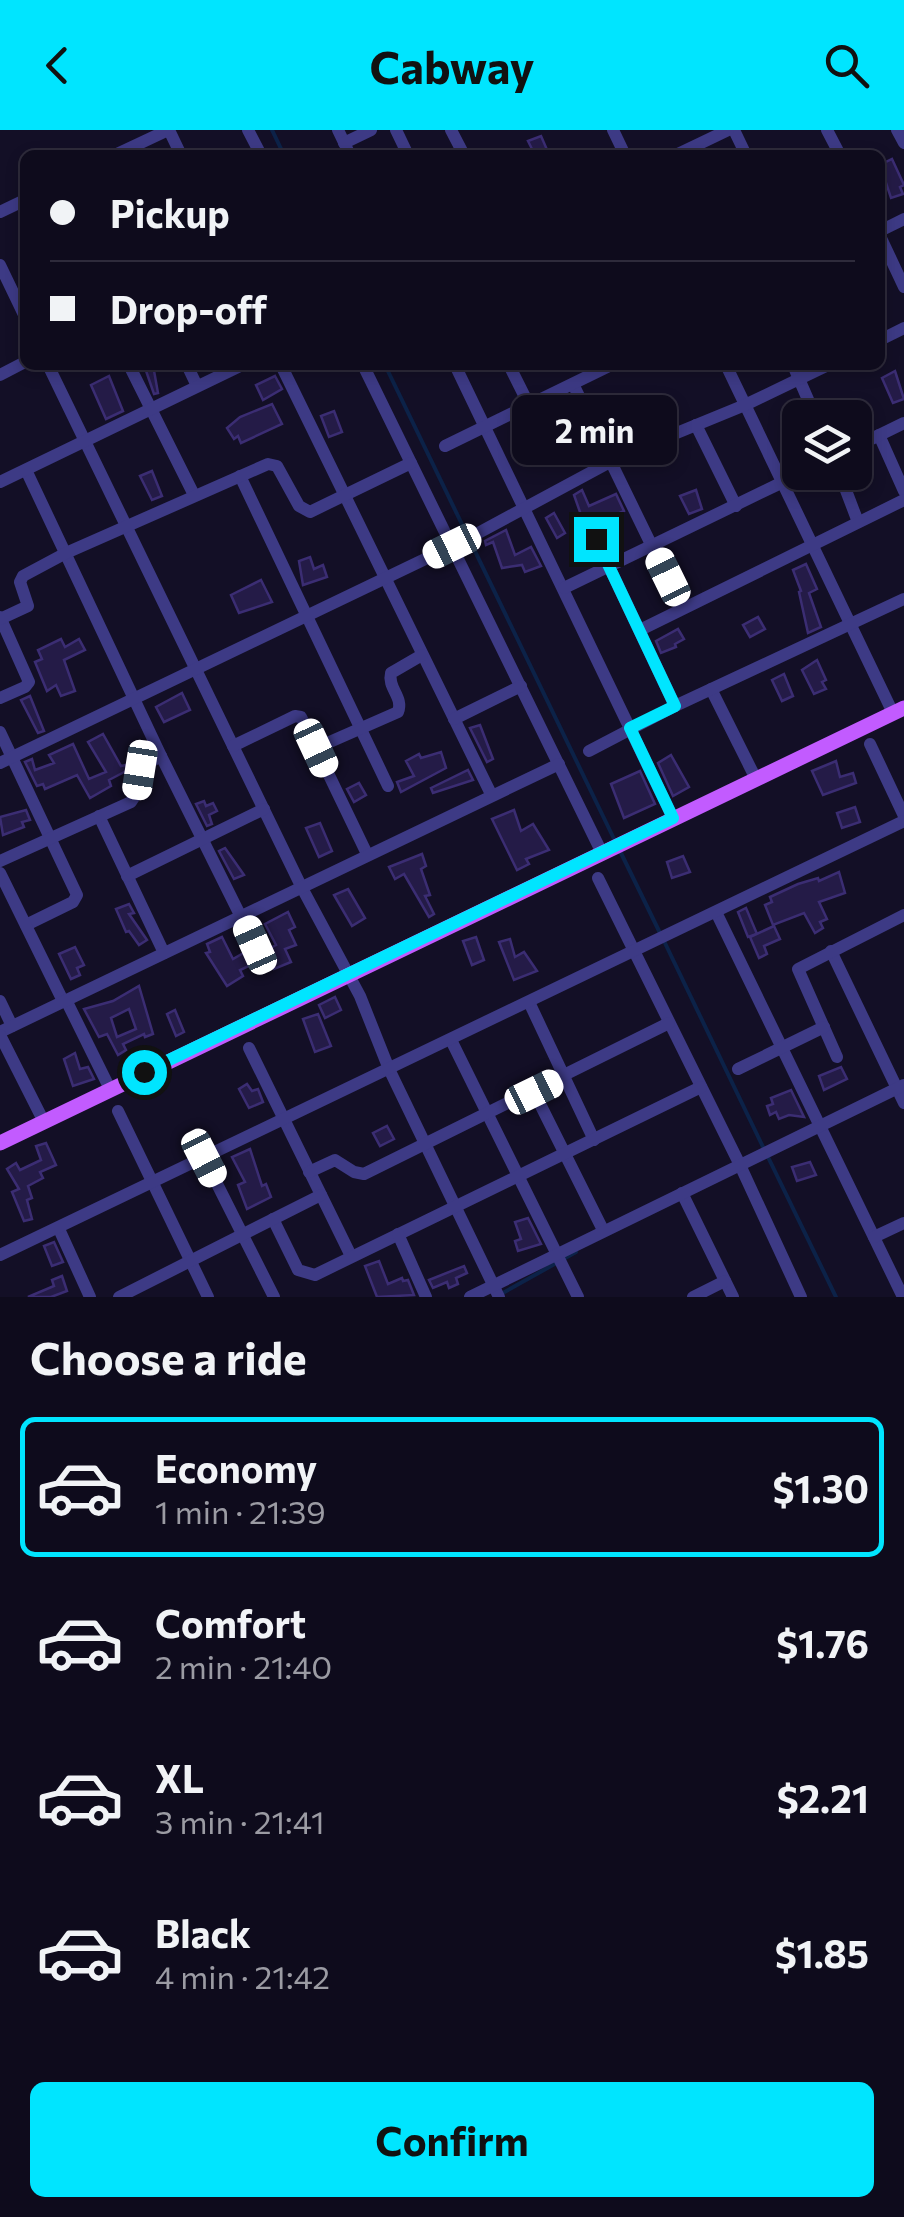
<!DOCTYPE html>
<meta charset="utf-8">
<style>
:root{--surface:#0e0b1c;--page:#1c1929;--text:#f1f3f6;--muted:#9b9ba3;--line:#2e2b3b;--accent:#00e5ff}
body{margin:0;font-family:Commissioner,sans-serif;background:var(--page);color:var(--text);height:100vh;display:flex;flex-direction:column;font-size:38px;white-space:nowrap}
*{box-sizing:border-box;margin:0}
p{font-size:32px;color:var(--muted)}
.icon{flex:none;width:55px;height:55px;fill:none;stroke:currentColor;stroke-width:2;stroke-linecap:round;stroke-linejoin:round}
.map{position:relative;height:1167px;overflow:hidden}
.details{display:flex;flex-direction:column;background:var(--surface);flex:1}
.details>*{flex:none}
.top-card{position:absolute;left:20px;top:20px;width:865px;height:220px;border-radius:15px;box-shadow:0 5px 15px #0003,0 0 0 2px var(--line);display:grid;align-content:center;height:220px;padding:0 30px;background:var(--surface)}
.tools{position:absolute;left:782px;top:270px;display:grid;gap:20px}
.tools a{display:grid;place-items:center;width:90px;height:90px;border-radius:15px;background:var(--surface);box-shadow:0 5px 15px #0003,0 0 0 2px var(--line);font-size:50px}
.end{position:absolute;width:45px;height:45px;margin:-22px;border:12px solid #00e5ff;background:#111;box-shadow:0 0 0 5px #111}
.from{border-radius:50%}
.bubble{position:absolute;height:70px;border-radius:15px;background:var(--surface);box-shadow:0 5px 15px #0003,0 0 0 2px var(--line);font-size:32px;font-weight:700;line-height:70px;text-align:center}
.car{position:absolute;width:30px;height:60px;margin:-30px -15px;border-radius:12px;box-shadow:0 0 8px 2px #0007;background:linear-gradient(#fff 24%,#345 0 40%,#fff 0 76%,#345 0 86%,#fff 0)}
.top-card b{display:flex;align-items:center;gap:35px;height:95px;font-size:38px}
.top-card b+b{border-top:2px solid var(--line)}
.top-card i{width:25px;height:25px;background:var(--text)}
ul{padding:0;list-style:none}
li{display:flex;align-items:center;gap:30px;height:140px;margin:0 20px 15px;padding:0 10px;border:5px solid transparent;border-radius:15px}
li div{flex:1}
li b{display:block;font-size:38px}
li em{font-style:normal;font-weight:700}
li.on{border-color:var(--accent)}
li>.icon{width:90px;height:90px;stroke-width:1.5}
h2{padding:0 30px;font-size:45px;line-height:120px}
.action{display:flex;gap:20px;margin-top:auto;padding:20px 30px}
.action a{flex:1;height:115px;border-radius:15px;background:var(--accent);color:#111;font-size:40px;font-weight:700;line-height:115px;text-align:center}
header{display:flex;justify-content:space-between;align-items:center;height:130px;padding:0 30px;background:var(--accent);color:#111;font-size:45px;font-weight:700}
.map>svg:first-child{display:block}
</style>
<header><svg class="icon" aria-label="back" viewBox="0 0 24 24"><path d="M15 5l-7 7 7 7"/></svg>Cabway<svg class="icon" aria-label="search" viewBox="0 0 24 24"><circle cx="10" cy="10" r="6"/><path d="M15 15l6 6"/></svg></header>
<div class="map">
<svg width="904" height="1167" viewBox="0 0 904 1167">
<rect width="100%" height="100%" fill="#130f26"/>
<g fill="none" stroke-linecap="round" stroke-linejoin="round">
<g stroke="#0c2248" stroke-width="4">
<polyline points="272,0 284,25"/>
<polyline points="385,235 616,713"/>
<polyline points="620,721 660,803"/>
<polyline points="664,811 764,1019"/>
<polyline points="768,1027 836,1167"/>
<polyline points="501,1164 576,1122"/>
</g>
</g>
<g fill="#241b47" stroke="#3b2d73" stroke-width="2.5" fill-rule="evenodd">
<polygon points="541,6 548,22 535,25 528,11"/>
<polygon points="892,29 904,55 900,57 903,64 891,68 880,35"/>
<polygon points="144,235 153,235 158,263 154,264"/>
<polygon points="895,241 904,269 893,273 882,248"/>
<polygon points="109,246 123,281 106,289 91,255"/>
<polygon points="275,246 282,259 263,270 256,255"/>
<polygon points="272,274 282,294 241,313 238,306 234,309 227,298 240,287"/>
<polygon points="334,281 342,302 329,307 321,286"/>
<polygon points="565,290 567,296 538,308 535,299"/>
<polygon points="152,341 162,366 152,370 140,346"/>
<polygon points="582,360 589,376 616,364 624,381 586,399 574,365"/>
<polygon points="696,360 702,379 689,384 680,366"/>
<polygon points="554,383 565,403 557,408 546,388"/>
<polygon points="506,400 515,425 531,417 541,436 525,442 522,435 502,438 493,412 486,415 485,411"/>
<polygon points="310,427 314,439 323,435 327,447 303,455 299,431"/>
<polygon points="806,434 817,459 809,463 821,497 808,503 799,462 801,461 793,440"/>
<polygon points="261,450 272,472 239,483 231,465"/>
<polygon points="758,487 765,499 750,507 743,495"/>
<polygon points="678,499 684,509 675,514 676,517 661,523 656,511"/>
<polygon points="61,509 65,517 79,509 85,520 64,530 75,561 61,566 56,555 47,561 35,532 42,529 38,520"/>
<polygon points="817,530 826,550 822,552 826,559 814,564 802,540"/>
<polygon points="784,544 793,566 782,571 772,550"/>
<polygon points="182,563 190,580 164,592 156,577"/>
<polygon points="30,566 44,601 38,603 21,570"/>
<polygon points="480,595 493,629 487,632 470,598"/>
<polygon points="103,604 121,636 126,635 128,640 109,650 111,656 90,668 77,645 45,659 43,654 37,656 25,632 32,629 35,640 54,633 49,625 73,614 89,649 106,642 88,612"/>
<polygon points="441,622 446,638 401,662 397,652 414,646 406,631 419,624 421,628"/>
<polygon points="671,625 689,657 673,666 658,633"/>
<polygon points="836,631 840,647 853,643 856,653 823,665 812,641"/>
<polygon points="468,640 473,650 433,663 431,658"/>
<polygon points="640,641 655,674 624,688 611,654"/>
<polygon points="359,653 366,665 354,672 347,659"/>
<polygon points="204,671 206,676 213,673 217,681 209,685 212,694 207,696 196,674"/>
<polygon points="855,677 860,692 842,698 837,683"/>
<polygon points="26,680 30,690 22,692 24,697 3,705 0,687"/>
<polygon points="514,680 521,701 533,694 549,720 526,729 529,734 517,740 492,689"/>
<polygon points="320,693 332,721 319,727 306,698"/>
<polygon points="225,718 244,745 234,749 219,721"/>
<polygon points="422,724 426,736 421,739 430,765 425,766 434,784 429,787 404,744 395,749 389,737"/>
<polygon points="683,726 690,742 672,748 667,732"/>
<polygon points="839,742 845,763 819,772 827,789 820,792 823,798 815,803 804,783 773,795 765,775 772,772 770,767 798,754 818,748 819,751"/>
<polygon points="348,759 365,788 352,796 334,765"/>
<polygon points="129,774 134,783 129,784 147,810 139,815 129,801 126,802 116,779"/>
<polygon points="746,778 757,804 748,807 738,782"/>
<polygon points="288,782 295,797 289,800 296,815 285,819 291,832 274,839 265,821 276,815 265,794"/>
<polygon points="774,796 780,809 764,816 767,824 759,828 750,807"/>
<polygon points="222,807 233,829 247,821 255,833 240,840 243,846 227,856 206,823 210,822 207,814"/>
<polygon points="476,807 484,830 472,835 463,811"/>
<polygon points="510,809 515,827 524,822 537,841 514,850 499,812"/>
<polygon points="75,817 84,835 77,838 80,845 71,849 59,824"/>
<path d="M139,856L153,904L145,907L144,904L123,914L126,920L118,925L107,904L99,907L84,879L113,871ZM129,879L136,899L117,907L111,888Z"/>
<polygon points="335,867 341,880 325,888 319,875"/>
<polygon points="175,880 184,902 176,906 167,884"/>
<polygon points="318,884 331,916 315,922 303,889"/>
<polygon points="75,923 80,939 88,937 94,949 73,956 64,929"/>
<polygon points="841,937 847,949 824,960 819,946"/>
<polygon points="247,954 252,961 258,959 263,972 249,978 239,959"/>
<polygon points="791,960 804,987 789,985 779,989 776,982 770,985 767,976 773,974 771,968"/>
<polygon points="387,996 394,1009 380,1016 373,1003"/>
<polygon points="46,1013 56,1035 40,1042 43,1048 28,1056 32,1068 27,1070 32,1089 24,1091 12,1062 19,1059 7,1039 16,1033 20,1040 41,1030 36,1016"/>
<polygon points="250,1019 262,1056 266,1054 271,1067 247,1079 238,1055 245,1052 232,1027"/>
<polygon points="810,1032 816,1045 797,1051 792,1037"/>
<polygon points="528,1088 541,1114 518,1121 515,1111 521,1109 515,1092"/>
<polygon points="54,1112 63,1132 52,1136 44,1116"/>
<polygon points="379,1131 388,1154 402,1148 403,1151 408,1150 414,1165 377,1167 365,1136"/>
<polygon points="464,1136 467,1143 456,1148 458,1154 449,1158 447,1152 433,1158 429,1150"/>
<polygon points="62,1146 67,1161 51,1167 28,1167 54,1156 52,1150"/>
</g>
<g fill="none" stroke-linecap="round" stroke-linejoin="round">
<g stroke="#3d3a85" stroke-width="12">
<polyline points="169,0 181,25"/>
<polyline points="248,0 261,25"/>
<polyline points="338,0 350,25"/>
<polyline points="396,0 408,25"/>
<polyline points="451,0 464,25"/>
<polyline points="613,0 625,25"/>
<polyline points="734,0 746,25"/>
<polyline points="827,0 840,25"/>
<polyline points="897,0 904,13"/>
<polyline points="344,13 371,0"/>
<polyline points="115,25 168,0"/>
<polyline points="676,25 728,0"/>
<polyline points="0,82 25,70"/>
<polyline points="880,101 904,89"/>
<polyline points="880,106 904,157"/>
<polyline points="0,135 25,187"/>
<polyline points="880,210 904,198"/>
<polyline points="48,235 301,756 360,866 389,939 499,1167"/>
<polyline points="129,235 194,365"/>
<polyline points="187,235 197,256"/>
<polyline points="281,235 491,664"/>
<polyline points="363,235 602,723"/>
<polyline points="455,235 673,688"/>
<polyline points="509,235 529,275"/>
<polyline points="726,235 893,583"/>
<polyline points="793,235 816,288"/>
<polyline points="0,245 25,232"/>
<polyline points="573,254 682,478"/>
<polyline points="696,295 736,376"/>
<polyline points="879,305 904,361"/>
<polyline points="445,316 611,235"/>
<polyline points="855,317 904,293"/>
<polyline points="26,340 161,626 255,815"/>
<polyline points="839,342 858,392"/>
<polyline points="240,346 388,656"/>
<polyline points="0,352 242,235"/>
<polyline points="596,409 675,576"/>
<polyline points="564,458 783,352"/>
<polyline points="0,487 29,552 25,557 0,568"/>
<polyline points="0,489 28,476 20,452 23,446 66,423 268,334 277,336 299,376 310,382 411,333"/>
<polyline points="640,500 904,370"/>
<polyline points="711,559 756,649"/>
<polyline points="454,589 521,556"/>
<polyline points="0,602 77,765 73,772 26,795"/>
<polyline points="870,614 904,686"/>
<polyline points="233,616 295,586 301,587 367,724"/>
<path d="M316,618L398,582C404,567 387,558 391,543L422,525"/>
<polyline points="589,621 675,576 904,469"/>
<polyline points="0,633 469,408 623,325 745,275 828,235"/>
<polyline points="99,686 164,823"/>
<polyline points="0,731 131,672 137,663 143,636 161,626"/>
<polyline points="0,743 63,871"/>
<polyline points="127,746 264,679"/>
<polyline points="598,748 740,1035 801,1167"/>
<polyline points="716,782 903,1167"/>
<polyline points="831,821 904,973"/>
<polyline points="66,870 110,959"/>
<polyline points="0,871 12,896"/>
<polyline points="529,872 594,1010"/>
<polyline points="0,902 559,634"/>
<polyline points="0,905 44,992"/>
<polyline points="451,910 578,1167"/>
<polyline points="249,918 351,1126"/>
<polyline points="837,927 798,839 904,785"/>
<polyline points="738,939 824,897"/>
<polyline points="534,962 603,1100"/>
<polyline points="118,981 208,1167"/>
<polyline points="204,1028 274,1167"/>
<polyline points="309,1042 335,1030 354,1042 364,1044 669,893"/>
<polyline points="682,1063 733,1167"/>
<polyline points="273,1089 298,1140 315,1145 701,957"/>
<polyline points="59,1099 90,1167"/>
<polyline points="398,1104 426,1167"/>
<polyline points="874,1107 904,1093"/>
<polyline points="0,1125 904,691"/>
<polyline points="119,1167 321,1065"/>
<polyline points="470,1167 904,955"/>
<polyline points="693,1167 725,1151"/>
</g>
<polyline stroke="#c25bff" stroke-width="15" points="0,1013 904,578"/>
</g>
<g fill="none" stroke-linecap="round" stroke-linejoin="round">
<polyline stroke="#00e5ff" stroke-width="12" points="144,942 673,688 630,598 675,576 596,409"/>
</g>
</svg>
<div class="tools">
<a><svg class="icon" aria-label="layers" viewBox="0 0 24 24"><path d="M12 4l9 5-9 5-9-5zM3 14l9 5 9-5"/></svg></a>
</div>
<i class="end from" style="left:144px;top:942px"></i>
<i class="end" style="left:596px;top:409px"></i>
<div class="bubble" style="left:512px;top:265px;width:165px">2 min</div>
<i class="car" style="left:452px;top:416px;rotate:244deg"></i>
<i class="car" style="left:668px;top:447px;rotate:334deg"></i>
<i class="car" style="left:316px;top:618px;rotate:155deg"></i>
<i class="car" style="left:140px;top:640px;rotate:189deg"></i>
<i class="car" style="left:255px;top:815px;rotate:336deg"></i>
<i class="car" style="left:534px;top:962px;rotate:64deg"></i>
<i class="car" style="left:204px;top:1028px;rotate:153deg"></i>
<div class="top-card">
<b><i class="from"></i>Pickup</b>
<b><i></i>Drop-off</b>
</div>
</div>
<section class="details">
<h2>Choose a ride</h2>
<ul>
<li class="on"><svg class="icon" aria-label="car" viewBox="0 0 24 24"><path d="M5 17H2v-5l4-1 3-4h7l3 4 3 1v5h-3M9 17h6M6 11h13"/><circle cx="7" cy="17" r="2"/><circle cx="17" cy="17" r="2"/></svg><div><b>Economy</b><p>1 min · 21:39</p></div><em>$1.30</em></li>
<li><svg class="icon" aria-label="car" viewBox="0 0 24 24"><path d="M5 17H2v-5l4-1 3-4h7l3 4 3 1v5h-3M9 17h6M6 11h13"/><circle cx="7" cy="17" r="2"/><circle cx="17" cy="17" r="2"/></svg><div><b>Comfort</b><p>2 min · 21:40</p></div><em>$1.76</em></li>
<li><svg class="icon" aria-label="car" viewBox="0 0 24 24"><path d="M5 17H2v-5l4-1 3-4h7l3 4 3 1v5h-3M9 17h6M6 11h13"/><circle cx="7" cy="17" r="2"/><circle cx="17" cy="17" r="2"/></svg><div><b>XL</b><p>3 min · 21:41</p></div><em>$2.21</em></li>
<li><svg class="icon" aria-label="car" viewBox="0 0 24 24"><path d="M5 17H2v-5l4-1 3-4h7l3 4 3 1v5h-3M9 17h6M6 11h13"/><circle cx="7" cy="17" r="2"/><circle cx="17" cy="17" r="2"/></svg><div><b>Black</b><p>4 min · 21:42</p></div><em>$1.85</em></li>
</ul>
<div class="action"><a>Confirm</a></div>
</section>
